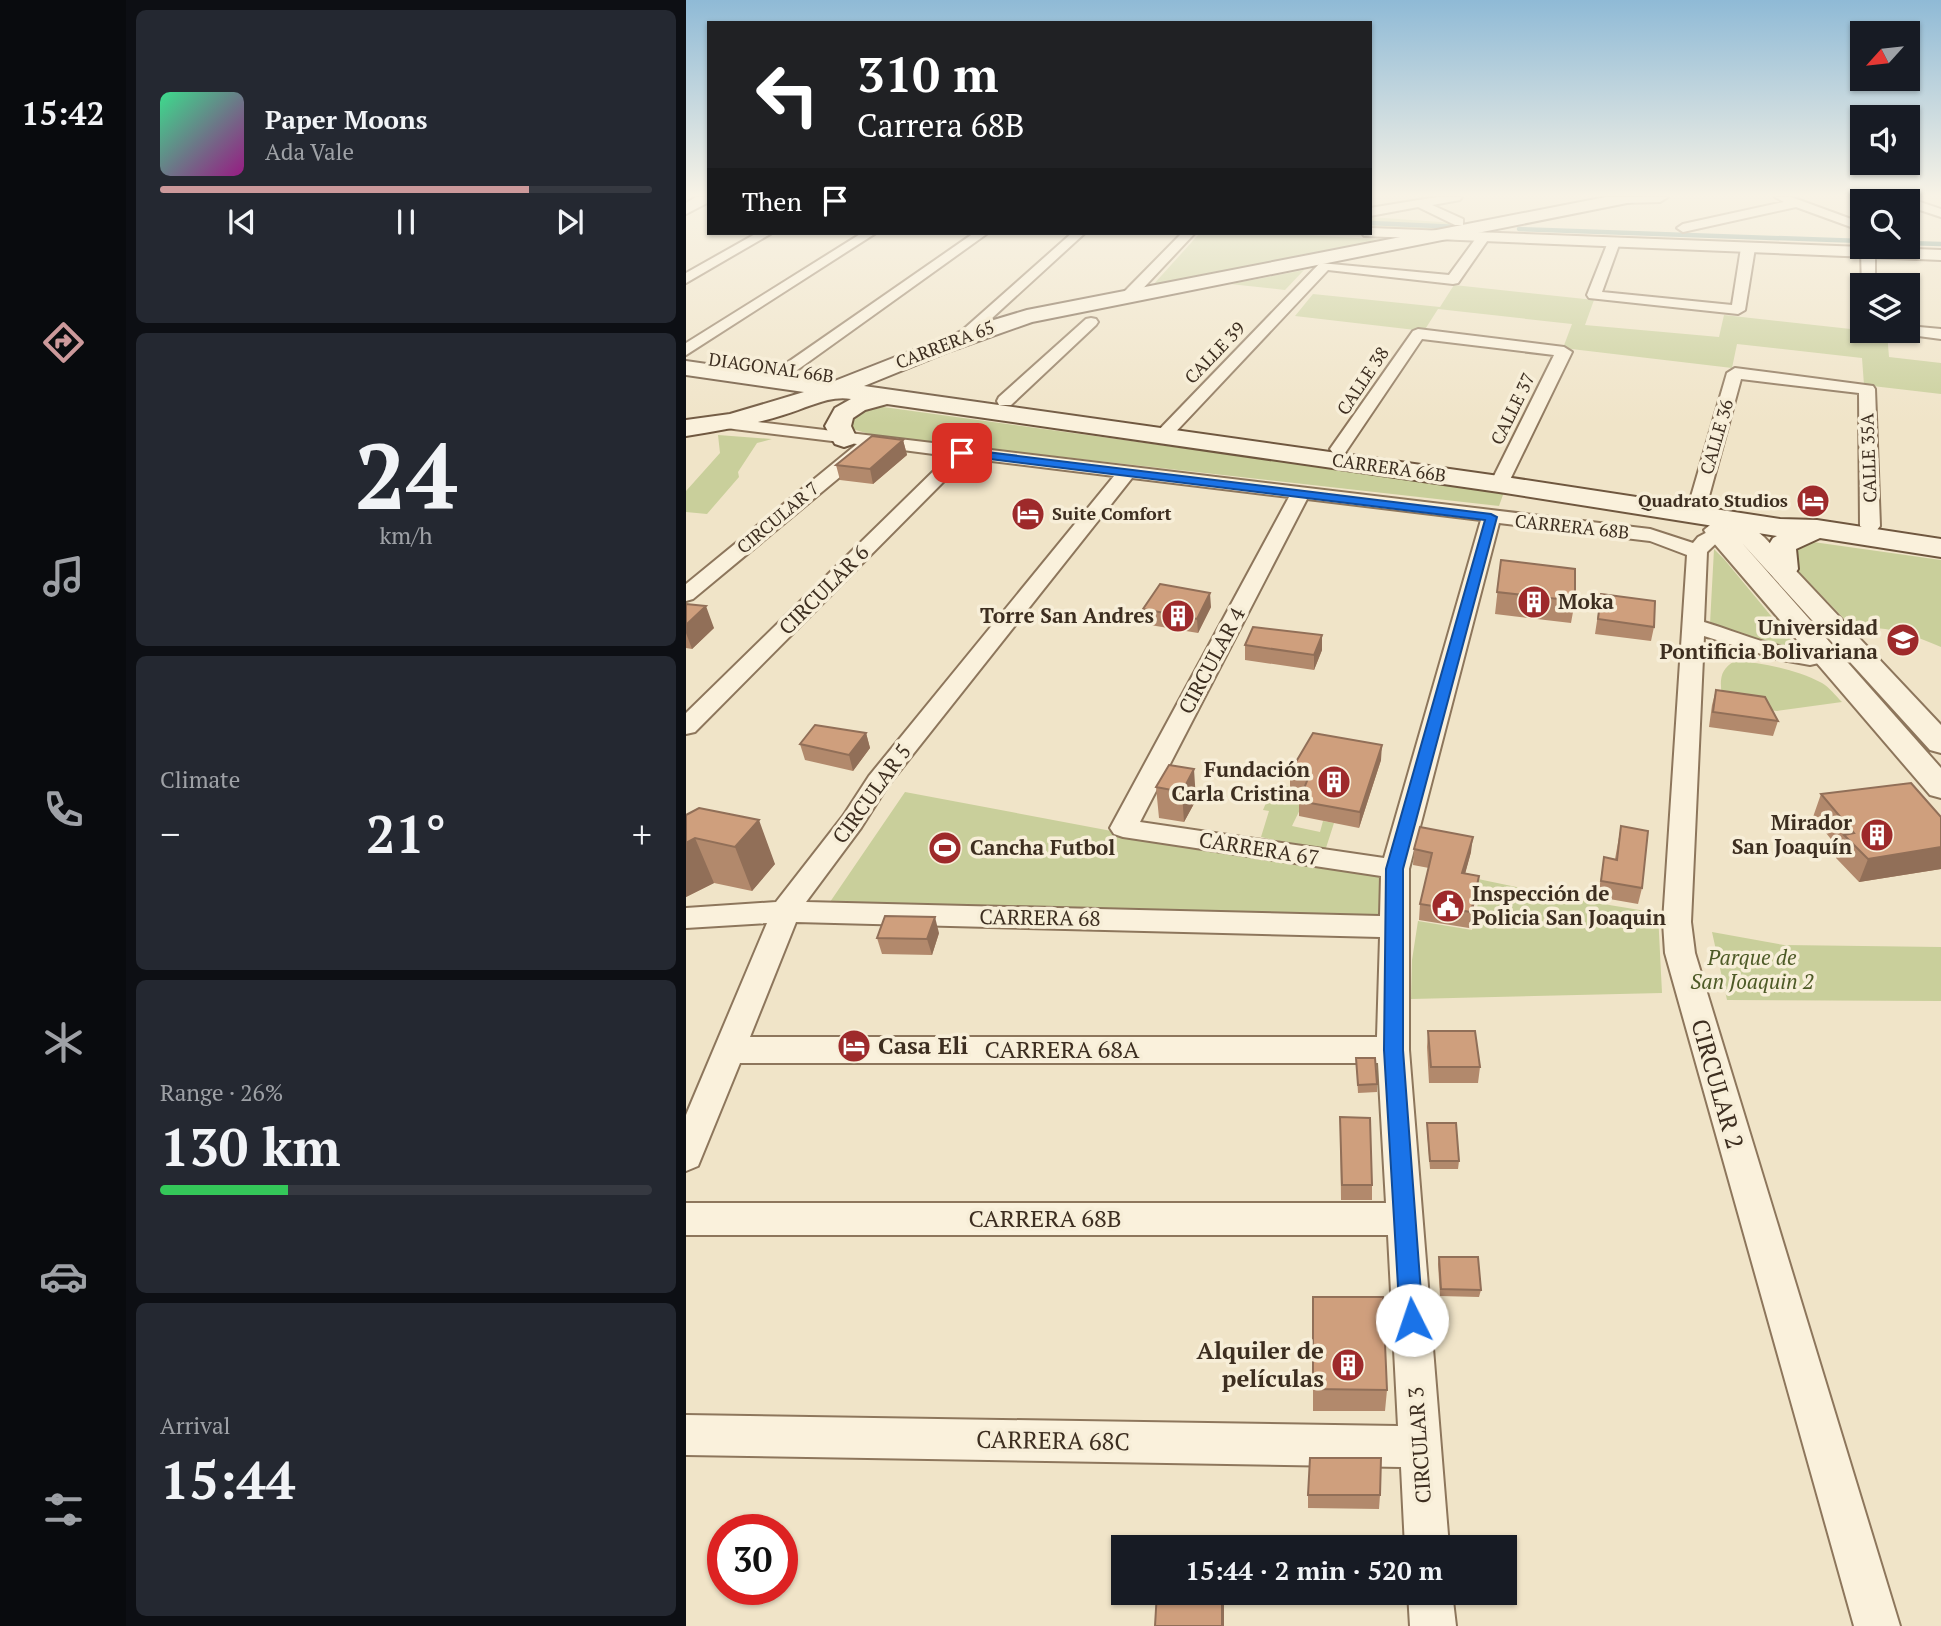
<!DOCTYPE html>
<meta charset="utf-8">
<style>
:root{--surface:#171b24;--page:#242831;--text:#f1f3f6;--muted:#9ea1a6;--line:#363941;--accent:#cc999b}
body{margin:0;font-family:"PT Serif",serif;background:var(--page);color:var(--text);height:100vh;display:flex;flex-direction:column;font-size:26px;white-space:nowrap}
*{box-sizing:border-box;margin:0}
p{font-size:23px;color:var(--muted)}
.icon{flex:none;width:38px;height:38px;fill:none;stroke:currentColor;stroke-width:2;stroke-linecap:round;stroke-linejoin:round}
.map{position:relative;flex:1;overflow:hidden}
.sheet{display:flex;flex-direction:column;gap:10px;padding:10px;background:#0d0f14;width:560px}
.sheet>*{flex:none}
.guide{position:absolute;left:21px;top:21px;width:665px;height:214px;border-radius:0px;box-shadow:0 2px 5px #0004;background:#202124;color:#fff;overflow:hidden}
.needle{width:46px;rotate:243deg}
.buttons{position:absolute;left:1164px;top:21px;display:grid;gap:14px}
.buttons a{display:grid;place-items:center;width:70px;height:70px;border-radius:0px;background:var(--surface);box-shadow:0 2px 5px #0004;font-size:35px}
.speed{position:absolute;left:21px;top:1514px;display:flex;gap:14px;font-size:35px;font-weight:700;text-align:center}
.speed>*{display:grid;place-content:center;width:91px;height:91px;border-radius:50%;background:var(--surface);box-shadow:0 2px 5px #0004;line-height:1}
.speed .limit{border:10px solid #d22;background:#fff;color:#111}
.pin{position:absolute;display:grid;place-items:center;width:60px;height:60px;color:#fff;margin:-30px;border-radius:14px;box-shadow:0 4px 10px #0006}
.me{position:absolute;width:77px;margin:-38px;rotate:356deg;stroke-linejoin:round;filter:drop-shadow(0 0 5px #0008)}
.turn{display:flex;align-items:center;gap:24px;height:147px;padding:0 35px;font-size:32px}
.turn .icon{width:91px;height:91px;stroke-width:2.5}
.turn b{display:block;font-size:49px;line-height:60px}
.then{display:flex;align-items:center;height:66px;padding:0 35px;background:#0003;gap:14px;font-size:26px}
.big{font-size:52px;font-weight:800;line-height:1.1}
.sheet .card{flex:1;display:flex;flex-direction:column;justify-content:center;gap:10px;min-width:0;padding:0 24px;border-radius:10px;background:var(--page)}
.sheet .dial{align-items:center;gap:0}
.dial b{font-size:91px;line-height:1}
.song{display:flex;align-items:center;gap:21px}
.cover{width:84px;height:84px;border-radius:10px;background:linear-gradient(135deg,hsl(150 70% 55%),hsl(310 70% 35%))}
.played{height:7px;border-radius:4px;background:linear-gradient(90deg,var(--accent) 75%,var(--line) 75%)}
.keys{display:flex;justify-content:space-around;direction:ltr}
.heat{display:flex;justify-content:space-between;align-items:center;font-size:38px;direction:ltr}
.charge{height:10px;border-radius:5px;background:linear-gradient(90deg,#34c759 26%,var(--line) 0)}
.trip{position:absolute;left:425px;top:1535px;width:406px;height:70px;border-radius:0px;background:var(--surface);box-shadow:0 2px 5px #0004;font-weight:800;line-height:70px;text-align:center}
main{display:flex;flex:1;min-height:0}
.menu{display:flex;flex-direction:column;width:126px;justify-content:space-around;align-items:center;background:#090b0e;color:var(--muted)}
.menu .icon{width:49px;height:49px}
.menu .selected{color:var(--accent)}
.menu b{font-size:32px;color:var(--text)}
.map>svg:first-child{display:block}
.green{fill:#c9cf9b}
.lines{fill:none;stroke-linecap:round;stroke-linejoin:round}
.stream{stroke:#6f938a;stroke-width:4.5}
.minor-casing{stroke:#8d765c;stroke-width:4}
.tertiary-casing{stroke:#8d765c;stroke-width:4}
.secondary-casing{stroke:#6f573f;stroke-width:4}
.minor{fill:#faf1dc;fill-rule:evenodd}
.tertiary{fill:#faf1dc;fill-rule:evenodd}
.secondary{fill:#faf1dc;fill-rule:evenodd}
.wall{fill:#b2896c}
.shaded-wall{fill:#916f58}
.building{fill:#cf9f7d;stroke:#916f58;stroke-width:2}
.route{fill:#1a73e8;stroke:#114b97;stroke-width:2}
.labels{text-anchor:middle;stroke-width:7;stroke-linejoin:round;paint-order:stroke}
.far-street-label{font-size:18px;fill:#3d2e20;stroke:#f7eed8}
.far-poi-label{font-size:18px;font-weight:bold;fill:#3d2e20;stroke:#f7eed8;text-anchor:end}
.street-label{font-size:21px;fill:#3d2e20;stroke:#f7eed8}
.poi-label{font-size:21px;font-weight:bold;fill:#3d2e20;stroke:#f7eed8;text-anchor:end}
.park-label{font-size:21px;font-style:italic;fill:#4d5a26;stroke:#f7eed8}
.near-poi-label{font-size:24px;font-weight:bold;fill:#3d2e20;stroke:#f7eed8;text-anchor:start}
.near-street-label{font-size:24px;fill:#3d2e20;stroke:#f7eed8}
</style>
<main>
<nav class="menu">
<b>15:42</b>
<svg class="icon selected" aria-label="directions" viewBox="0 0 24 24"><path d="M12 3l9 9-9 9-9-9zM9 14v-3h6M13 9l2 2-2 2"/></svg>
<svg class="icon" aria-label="music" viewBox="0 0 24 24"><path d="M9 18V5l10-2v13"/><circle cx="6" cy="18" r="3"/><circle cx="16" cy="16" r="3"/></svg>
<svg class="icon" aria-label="phone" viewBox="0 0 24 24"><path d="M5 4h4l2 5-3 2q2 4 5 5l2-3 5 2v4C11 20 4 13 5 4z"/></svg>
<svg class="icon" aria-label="climate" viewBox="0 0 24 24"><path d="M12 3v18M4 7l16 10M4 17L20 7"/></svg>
<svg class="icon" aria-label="car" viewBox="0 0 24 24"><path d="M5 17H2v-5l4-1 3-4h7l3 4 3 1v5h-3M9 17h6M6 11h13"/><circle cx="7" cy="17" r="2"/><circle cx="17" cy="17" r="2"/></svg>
<svg class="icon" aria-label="filters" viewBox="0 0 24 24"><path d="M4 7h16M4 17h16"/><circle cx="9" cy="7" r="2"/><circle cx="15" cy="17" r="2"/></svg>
</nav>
<section class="sheet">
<div class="card">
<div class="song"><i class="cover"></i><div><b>Paper Moons</b><p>Ada Vale</p></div></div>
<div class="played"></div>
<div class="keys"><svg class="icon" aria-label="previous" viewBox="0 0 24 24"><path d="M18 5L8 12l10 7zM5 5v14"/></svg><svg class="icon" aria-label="pause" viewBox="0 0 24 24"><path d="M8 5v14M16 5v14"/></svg><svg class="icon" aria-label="next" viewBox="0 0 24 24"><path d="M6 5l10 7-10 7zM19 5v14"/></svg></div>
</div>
<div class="card dial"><b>24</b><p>km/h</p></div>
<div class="card"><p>Climate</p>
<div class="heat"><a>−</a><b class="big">21°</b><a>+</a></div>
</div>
<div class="card"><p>Range · 26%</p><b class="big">130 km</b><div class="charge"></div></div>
<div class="card"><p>Arrival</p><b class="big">15:44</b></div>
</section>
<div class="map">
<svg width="1255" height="1626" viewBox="0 0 1255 1626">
<rect width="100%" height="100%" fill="#f0e4c8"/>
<path class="green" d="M684 217 768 223 773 229 754 234 684 231Z
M514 233H583L705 240 466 286Z
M618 270 599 290 544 284H545Z
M768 285 908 300 899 325 1033 337 1038 315 1201 333 1203 357 1255 363V394L1178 385 1176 358 1051 344 1046 368 877 348 886 324 752 309 738 331 609 316 627 294 754 307Z
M190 406 818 492 813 506 190 436 163 428 166 416Z
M32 435 86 439 71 443 52 472 53 477 21 514 0 512V491L34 453Z
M1120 541 1255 560V647C1225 634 1200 625 1167 628L1108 567V547Z
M1028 549 1038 559 1115 652 1024 624Z
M1049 661C1077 663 1110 669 1136 683 1143 687 1150 696 1156 702L1091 711 1037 704C1035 686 1030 671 1049 661Z
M595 785 623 791 606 826 634 832 637 821 648 823 639 851 575 837 583 811 577 810 586 789Z
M219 792 436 833 694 874 695 922 144 902Z
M744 869 893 900 972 913 976 993 725 999 726 960 732 921 786 930 795 890 740 880Z
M1026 932 1098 945 1255 947V1001L1041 1000Z"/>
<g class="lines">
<path class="stream" d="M684 223 773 227
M833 229 1176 241
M1222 243 1255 244"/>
<defs>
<path id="minor" d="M751 197H776L774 200 746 205 777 219V225H769L732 207 684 216V208Z
M1089 197H1105L1176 223V231L1110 207 997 232 991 228 997 224 1098 202Z
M1222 198 1255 209V217L1222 206V201H1216Z
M71 233H86L0 283V273Z
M176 233H190L0 355V343Z
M288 233H302L107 373H95L93 370 95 367Z
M386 233H399L281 341H271L268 338 271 335Z
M496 233H509L448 298H438V292Z
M798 233 804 237 772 283 767 284 642 270 482 440 476 441 467 436 634 263 763 275 793 234Z
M928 238 934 242 916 292 1046 305 1055 248 1062 244 1067 245 1069 248 1059 310 1052 314 903 298 901 295 922 242Z
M1182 248 1189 252V285L1176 286 1175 252Z
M405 318 410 319 412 322 410 325 325 405H313L311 401 313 397 400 319Z
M1222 326 1255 329V339L1217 334 1215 331H1222Z
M732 329 878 347 886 352 820 488H806L804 484 868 355 736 339 659 453H647L644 449 727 331Z
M1049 368 1187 386 1189 389 1194 526 1191 530 1184 532 1174 526 1173 393 1055 379 1022 500 1020 504H1006L1004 500 1041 373Z
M38 418 964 529 1007 543 1012 537 1031 527 1038 529 1041 533 1021 552 1018 622C1046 630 1095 651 1123 651 1142 651 1159 639 1177 643L1180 648 1177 653 1124 665 1091 659 1018 636 1005 922 1009 953 1214 1626H1168L979 953 977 922 1001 555 964 541 813 523 723 869V1050L763 1547H719L715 1467 0 1455V1415L712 1426 702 1235H0V1203H700L692 1063H54L12 1166 0 1171V1115L81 923 0 928V908L90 902 157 816 183 776 428 476 281 458 9 732 0 734V713L263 456 186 446 184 452 7 599 0 601V584L171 444 32 427 29 423ZM446 478 603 497 424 828 428 834 437 837 695 876 694 916 120 902 175 828 201 787ZM621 499 795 520 698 858 454 822ZM110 922 694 937 691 1037H64Z
M722 1592H766L770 1626H724Z"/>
<path id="tertiary" d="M10 197H23V202L0 214V203Z
M929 197H982L974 202 936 203 931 201Z
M684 228 1255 250V260L678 236 676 233H684Z
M1044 514 1053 516 1078 537 1255 725V753L1244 750 1056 543 1255 768V798L1244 795 1021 535 1018 530 1035 516Z"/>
<path id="secondary" d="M920 197H955L946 202 346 322 264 351 178 386 813 476 1094 519 1131 520 1255 539V557L1134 538 1110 549 1112 569 1108 575 1097 578 1086 575C1078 564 1079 549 1087 538L1091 536 813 492 201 404 179 410 167 418 165 426 171 439 167 444 158 447 149 444 139 426 149 408 165 399C142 395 119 409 97 415 65 425 33 431 0 436V420L44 414 118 392 0 375V361L146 382 291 325 341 310Z"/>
</defs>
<use href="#minor" class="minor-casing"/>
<use href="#tertiary" class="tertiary-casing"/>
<use href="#secondary" class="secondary-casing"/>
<use href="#minor" class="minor"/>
<use href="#tertiary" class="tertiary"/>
<use href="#secondary" class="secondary"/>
</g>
<path class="wall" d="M217 440 221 455 187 484 154 480 150 465Z
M815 560 889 601 885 623 809 614Z
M915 594 968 627 965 641 909 634Z
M0 604 28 628 6 649 0 648Z
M525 607 512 633 458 624 457 609Z
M559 645 636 650 628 670 559 660Z
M1030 690 1092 721 1087 736 1023 727 1026 705Z
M180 733 184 748 167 771 119 760 114 744Z
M695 760 673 828 613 816V801L617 790 604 787V772Z
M483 765 510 800 498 822 473 818 470 787Z
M1135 794 1255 817V869L1173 882 1150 858 1153 849 1127 817Z
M0 815 89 864 66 891 28 883 0 897Z
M935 826 956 888 952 904 912 897 918 857 929 859Z
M728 849 785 852 779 873 793 876 791 892 783 928 733 920 734 904 743 868 727 865Z
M253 933 246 955 196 954 191 938Z
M742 1031 794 1067 792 1083H743L741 1047Z
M670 1058 691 1084V1092L672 1093Z
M654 1117 686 1185V1200H655Z
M741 1123 773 1161 772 1169H744L741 1130Z
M753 1257 795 1290 793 1297 754 1296 752 1264Z
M627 1297 701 1390 699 1411H627Z
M622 1495H694L693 1509 622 1508Z"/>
<path class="shaded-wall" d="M217 440 221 455 187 484 184 469Z
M524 593 525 607 512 633 511 619Z
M20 606 28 628 6 649 0 633V625Z
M636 635V650L628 670V655Z
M180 733 184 748 167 771 163 755Z
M696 745 695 760 673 828 674 812Z
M508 769 510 800 498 822 496 792Z
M73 820 89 864 66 891 49 847Z
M787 837 785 852 775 889 776 873Z
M9 838 28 883 0 897V843Z
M1255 847V869L1173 882 1182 859Z
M793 876 791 892 783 928 785 912Z
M249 917 253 933 246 955 241 939Z
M536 1592H538V1626H536Z"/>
<path class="building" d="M186 436 217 440 184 469 150 465Z
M815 560 889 569V601L811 592Z
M474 584 524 593 511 619 457 609Z
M915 594 969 601 968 627 912 619Z
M0 604 20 606 0 625Z
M567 627 636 635 628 655 559 645Z
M1030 690 1079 697 1092 721 1027 712Z
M129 725 180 733 163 755 114 744Z
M627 733 696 745 674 812 613 801 623 776 604 772Z
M483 765 508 769 496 792 470 787Z
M1225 783 1255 817V847L1182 859 1158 835 1168 833 1135 794Z
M13 808 73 820 49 847 9 838 0 843V815Z
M935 826 962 831 956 888 915 881 918 857 931 860Z
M734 827 787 837 776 873 793 876 785 912 734 904 746 853 728 849Z
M199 916 249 917 241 939 191 938Z
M742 1031H789L794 1067H745Z
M670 1058H689L691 1084 672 1085Z
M654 1117 684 1118 686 1185H656Z
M741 1123H770L773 1161H744Z
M753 1257H792L795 1290 755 1289Z
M627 1297H697L701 1390 627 1389Z
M624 1458H695L694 1495H622Z
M471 1592H536V1626H469Z"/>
<linearGradient id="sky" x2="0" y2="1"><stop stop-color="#8fbad6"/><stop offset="0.46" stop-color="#f8f3e6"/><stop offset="1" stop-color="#f8f3e6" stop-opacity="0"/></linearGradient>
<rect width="1255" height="424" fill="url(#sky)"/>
<path class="route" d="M276 449 805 514 811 517 717 869V1050L737 1320 734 1328 726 1331 718 1328 714 1320 698 1050 700 869 799 520 272 455 270 453Z"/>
<defs>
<symbol id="hotel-disc" viewBox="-11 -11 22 22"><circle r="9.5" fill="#9e2a2b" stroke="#f7eed8"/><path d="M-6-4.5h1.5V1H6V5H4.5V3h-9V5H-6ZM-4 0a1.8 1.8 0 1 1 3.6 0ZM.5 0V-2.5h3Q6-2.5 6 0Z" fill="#fff"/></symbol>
<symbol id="building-disc" viewBox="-11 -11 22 22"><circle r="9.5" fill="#9e2a2b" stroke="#f7eed8"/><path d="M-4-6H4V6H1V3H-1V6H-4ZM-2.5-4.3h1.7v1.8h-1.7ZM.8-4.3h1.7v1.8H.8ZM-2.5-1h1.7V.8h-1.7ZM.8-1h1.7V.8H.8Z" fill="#fff"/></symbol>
<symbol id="university-disc" viewBox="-11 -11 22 22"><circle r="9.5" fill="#9e2a2b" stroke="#f7eed8"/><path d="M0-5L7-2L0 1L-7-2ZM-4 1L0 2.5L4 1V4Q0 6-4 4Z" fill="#fff"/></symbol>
<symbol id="stadium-disc" viewBox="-11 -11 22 22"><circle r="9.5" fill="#9e2a2b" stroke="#f7eed8"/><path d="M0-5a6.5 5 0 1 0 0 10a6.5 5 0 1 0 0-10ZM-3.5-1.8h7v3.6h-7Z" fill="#fff"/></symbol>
<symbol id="civic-disc" viewBox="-11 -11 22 22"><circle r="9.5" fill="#9e2a2b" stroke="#f7eed8"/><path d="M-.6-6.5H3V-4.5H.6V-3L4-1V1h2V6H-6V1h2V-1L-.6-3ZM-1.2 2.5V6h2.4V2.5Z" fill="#fff"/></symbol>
</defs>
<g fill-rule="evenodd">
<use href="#hotel-disc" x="1108" y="482" width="38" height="38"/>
<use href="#hotel-disc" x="323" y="495" width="38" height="38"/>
<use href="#building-disc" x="829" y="583" width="38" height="38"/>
<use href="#building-disc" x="473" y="597" width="38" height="38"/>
<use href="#university-disc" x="1198" y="621" width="38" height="38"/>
<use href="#building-disc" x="629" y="763" width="38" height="38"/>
<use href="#building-disc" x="1172" y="816" width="38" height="38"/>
<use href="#stadium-disc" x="240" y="829" width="38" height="38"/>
<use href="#civic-disc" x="743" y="887" width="38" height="38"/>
<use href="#hotel-disc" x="149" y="1027" width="38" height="38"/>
<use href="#building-disc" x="643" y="1346" width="38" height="38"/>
</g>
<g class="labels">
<g class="far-street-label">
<text transform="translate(259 345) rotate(-21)" y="6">CARRERA 65</text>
<text transform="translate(529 353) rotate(-46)" y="6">CALLE 39</text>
<text transform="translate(85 368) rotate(8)" y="6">DIAGONAL 66B</text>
<text transform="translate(677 381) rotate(-56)" y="6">CALLE 38</text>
<text transform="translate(827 409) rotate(-64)" y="6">CALLE 37</text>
<text transform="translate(1031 437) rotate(-74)" y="6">CALLE 36</text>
<text transform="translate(1183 458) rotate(-92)" y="6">CALLE 35A</text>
<text transform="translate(703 468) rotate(8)" y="6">CARRERA 66B</text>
<text transform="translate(92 518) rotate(-40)" y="6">CIRCULAR 7</text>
<text transform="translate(886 527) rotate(6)" y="6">CARRERA 68B</text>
</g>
<g class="far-poi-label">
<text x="1102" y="507">Quadrato Studios</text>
<text x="366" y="520" text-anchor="start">Suite Comfort</text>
</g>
<g class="street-label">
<text transform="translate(138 590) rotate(-45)" y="7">CIRCULAR 6</text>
<text transform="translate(526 661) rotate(-62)" y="7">CIRCULAR 4</text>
<text transform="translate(186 794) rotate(-54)" y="7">CIRCULAR 5</text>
<text transform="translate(573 849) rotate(9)" y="7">CARRERA 67</text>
<text transform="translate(354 918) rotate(1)" y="7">CARRERA 68</text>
<text transform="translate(734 1445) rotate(-94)" y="7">CIRCULAR 3</text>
</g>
<g class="poi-label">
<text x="872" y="609" text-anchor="start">Moka</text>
<text x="468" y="623">Torre San Andres</text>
<text x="1192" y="635">Universidad<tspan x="1192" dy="24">Pontificia Bolivariana</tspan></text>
<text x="624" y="777">Fundación<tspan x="624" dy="24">Carla Cristina</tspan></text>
<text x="1166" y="830">Mirador<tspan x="1166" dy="24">San Joaquín</tspan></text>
<text x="284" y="855" text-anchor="start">Cancha Futbol</text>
<text x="786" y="901" text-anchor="start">Inspección de<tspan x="786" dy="24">Policia San Joaquin</tspan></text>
</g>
<g class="park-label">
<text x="1066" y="965">Parque de<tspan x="1066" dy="24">San Joaquin 2</tspan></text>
</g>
<g class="near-poi-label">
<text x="192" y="1054">Casa Eli</text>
<text x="638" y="1359" text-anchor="end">Alquiler de<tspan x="638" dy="28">películas</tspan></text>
</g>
<g class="near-street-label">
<text x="376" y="1058">CARRERA 68A</text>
<text transform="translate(1031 1084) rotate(74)" y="8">CIRCULAR 2</text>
<text x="359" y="1227">CARRERA 68B</text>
<text transform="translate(367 1441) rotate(1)" y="8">CARRERA 68C</text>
</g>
</g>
</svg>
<div class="buttons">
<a><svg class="needle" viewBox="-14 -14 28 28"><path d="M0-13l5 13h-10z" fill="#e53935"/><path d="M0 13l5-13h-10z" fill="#9ea1a6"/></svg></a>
<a><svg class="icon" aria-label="sound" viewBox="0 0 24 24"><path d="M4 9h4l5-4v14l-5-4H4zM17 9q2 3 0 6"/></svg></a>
<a><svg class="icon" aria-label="search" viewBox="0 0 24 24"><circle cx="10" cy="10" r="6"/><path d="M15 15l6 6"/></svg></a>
<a><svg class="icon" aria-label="layers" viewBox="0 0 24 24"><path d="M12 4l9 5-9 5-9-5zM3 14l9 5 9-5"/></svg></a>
</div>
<div class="speed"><div class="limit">30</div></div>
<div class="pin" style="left:276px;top:453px;background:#d93025"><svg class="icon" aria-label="arrive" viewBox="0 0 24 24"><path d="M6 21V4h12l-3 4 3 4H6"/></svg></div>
<svg class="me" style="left:726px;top:1320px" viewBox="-20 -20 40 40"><circle r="19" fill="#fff"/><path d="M0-13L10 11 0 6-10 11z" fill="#1a73e8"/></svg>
<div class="trip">15:44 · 2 min · 520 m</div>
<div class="guide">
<div class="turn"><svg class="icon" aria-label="left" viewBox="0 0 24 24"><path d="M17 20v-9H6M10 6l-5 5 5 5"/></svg><div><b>310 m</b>Carrera 68B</div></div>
<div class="then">Then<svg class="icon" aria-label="arrive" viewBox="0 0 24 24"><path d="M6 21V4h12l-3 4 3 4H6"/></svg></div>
</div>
</div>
</main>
